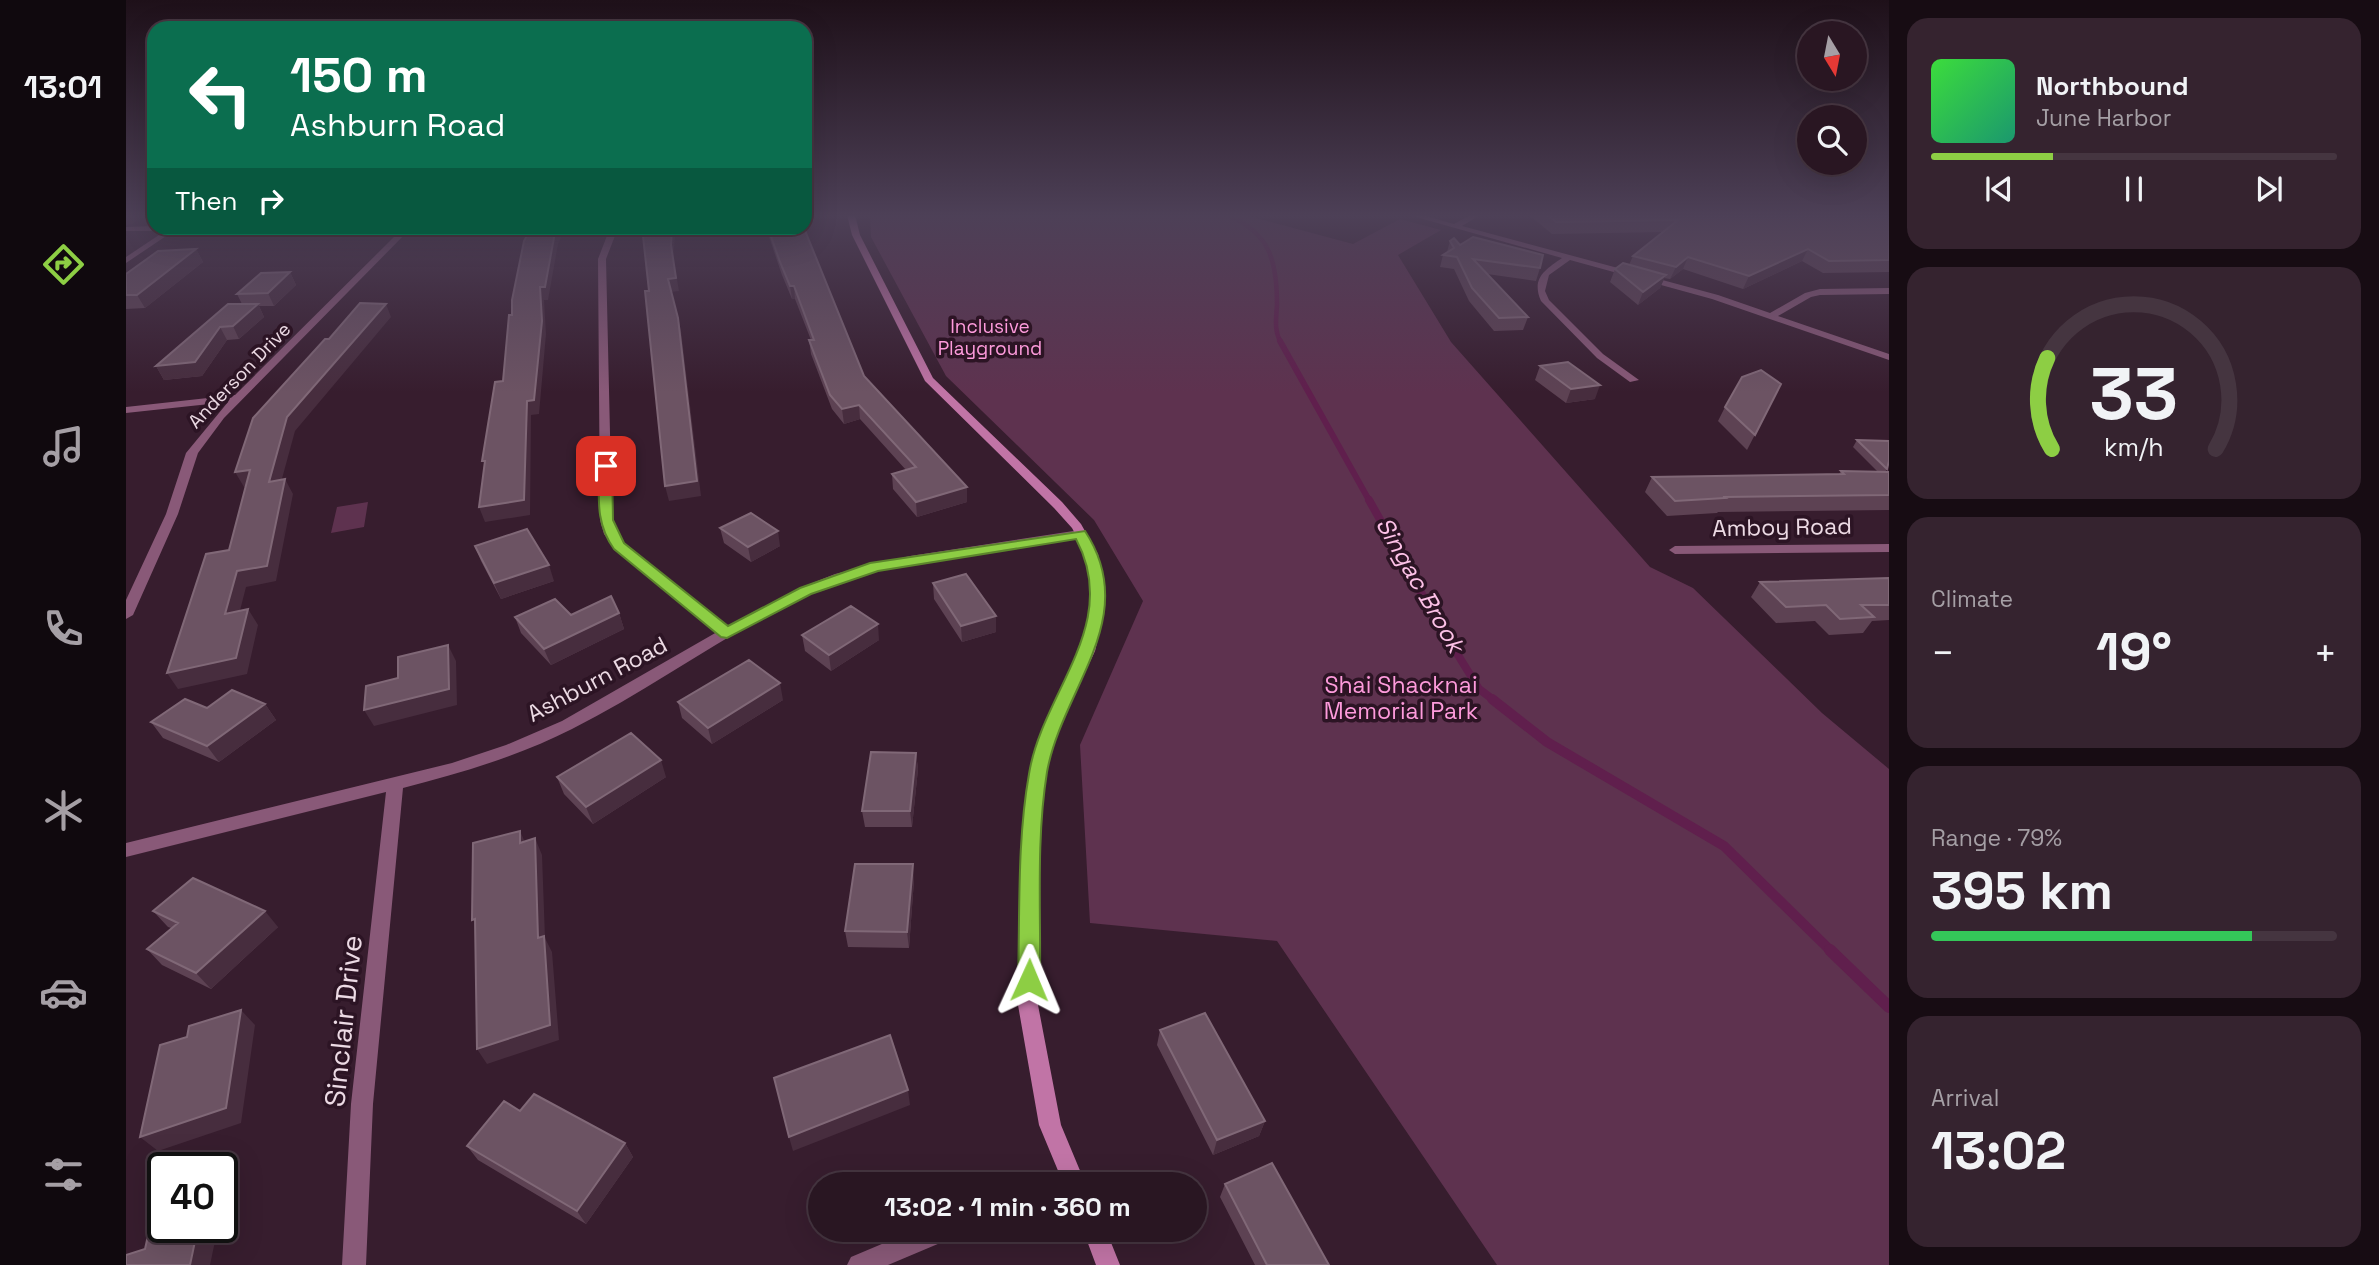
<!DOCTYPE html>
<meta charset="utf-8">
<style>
:root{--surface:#291622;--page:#35232f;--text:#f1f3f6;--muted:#a59fa5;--line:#453540;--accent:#8dce44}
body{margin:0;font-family:"Space Grotesk",sans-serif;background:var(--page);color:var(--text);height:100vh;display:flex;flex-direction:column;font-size:26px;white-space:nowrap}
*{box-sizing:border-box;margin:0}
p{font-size:23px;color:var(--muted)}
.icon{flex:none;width:38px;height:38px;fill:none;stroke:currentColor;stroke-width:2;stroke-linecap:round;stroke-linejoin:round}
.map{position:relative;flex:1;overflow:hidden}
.details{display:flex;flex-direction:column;gap:18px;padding:18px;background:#170c13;width:490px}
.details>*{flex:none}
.banner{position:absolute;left:21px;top:21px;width:665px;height:214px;border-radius:21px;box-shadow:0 7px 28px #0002,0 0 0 2px var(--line);background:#0b6e4f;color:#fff;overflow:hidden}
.needle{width:46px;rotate:170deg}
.buttons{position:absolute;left:1671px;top:21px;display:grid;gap:14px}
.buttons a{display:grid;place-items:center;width:70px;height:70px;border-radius:50%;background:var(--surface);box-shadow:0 7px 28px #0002,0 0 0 2px var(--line);font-size:35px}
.speed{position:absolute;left:21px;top:1152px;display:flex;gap:14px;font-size:35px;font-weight:700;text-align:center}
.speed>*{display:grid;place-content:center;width:91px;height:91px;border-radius:50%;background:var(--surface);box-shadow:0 7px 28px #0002,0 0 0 2px var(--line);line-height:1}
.speed .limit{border:4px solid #111;border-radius:10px;background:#fff;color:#111}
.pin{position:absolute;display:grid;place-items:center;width:60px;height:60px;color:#fff;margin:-30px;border-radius:14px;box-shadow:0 4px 10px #0006}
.me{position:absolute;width:77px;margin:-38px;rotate:1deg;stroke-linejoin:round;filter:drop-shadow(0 0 5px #0008)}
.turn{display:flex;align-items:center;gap:24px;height:147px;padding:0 28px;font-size:32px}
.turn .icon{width:91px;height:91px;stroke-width:2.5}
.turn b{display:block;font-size:49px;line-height:60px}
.then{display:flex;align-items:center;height:66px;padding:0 28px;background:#0003;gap:14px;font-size:26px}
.big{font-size:52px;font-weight:700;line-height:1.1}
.details .widget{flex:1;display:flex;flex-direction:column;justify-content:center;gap:10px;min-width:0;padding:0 24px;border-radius:21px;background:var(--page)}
.details .dial{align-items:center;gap:0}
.dial svg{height:182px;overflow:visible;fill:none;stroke:var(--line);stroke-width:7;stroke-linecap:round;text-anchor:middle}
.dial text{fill:var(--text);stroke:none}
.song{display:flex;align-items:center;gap:21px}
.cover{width:84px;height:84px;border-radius:10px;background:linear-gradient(135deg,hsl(120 70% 55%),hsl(160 70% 35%))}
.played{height:7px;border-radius:4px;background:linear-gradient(90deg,var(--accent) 30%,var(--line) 30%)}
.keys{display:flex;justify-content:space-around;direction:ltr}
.heat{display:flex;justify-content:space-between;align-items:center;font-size:38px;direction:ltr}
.charge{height:10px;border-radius:5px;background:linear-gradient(90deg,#34c759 79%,var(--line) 0)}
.trip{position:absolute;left:682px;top:1172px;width:399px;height:70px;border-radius:35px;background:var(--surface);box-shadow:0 7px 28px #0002,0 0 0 2px var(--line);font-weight:700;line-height:70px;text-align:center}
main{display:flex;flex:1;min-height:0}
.dock{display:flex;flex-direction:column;width:126px;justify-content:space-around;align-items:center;background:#10090e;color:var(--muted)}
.dock .icon{width:49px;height:49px}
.dock .on{color:var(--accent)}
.dock b{font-size:32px;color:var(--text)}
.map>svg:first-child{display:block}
.green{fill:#5e324f}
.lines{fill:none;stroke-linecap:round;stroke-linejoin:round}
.stream-far4{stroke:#601f4d;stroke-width:4.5}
.stream-far3{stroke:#601f4d;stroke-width:6}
.stream-far2{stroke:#601f4d;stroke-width:8}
.stream-far1{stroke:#601f4d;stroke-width:10}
.stream{stroke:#601f4d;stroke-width:12}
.street{fill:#895978;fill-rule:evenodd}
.secondary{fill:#c174a6;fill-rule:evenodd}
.wall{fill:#5d4253}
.shaded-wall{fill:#472d3e}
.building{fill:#6c5363;stroke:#806877;stroke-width:2}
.route{fill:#8dce44;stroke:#5c862c;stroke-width:2}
.labels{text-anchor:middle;stroke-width:7;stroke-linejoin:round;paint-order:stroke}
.far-park-label{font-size:19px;fill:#fe9bdc;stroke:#2c1424}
.far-street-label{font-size:19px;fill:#ecdae4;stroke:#2c1424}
.street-label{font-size:23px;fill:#ecdae4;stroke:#2c1424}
.park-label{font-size:23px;fill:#fe9bdc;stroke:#2c1424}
.water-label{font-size:24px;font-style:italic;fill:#fdc1e7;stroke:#2c1424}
.near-street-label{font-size:28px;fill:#ecdae4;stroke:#2c1424}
</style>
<main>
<nav class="dock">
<b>13:01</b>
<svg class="icon on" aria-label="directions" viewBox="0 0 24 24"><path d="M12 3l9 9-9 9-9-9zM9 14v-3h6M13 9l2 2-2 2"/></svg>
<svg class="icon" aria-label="music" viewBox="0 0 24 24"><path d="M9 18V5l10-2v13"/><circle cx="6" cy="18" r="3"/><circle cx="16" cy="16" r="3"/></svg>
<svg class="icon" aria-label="phone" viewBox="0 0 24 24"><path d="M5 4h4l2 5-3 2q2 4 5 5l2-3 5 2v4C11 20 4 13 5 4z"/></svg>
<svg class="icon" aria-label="climate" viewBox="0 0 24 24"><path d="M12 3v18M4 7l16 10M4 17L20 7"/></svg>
<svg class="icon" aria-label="car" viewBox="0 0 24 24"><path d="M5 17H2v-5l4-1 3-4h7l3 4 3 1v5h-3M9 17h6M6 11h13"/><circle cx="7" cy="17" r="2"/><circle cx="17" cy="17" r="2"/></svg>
<svg class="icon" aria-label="filters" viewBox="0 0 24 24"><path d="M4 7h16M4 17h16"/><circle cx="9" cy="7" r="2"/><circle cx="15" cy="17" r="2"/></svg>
</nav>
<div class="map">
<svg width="1763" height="1265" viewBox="0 0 1763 1265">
<rect width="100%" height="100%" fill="#371d2e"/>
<path class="green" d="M744 215H1119L1227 244 1274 219 1315 230 1272 255 1325 342 1524 567 1567 588 1696 713 1763 769V1265H1371L1151 941 964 923 954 745 1017 601 968 520 820 376 745 237Z
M242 502 238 527 205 533 211 507Z"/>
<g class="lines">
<path class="stream-far4" d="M1101 215C1144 233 1151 260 1151 305 1150 320 1148 330 1155 343"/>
<path class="stream-far3" d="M1154 341 1244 502"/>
<path class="stream-far2" d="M1243 500 1314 626 1353 689 1369 701"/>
<path class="stream-far1" d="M1366 699 1421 742 1598 846 1706 952"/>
<path class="stream" d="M1704 950 1763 1007"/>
<path class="street" d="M1283 215H1296L1328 224 1344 215H1354L1336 226 1592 295 1644 313 1679 293 1694 289 1763 288V294L1694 295 1685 297 1652 316 1763 354V360L1586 299 1444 260 1423 275 1419 291 1423 300 1477 354 1513 380 1504 382 1471 358 1415 301C1405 278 1419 270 1436 258Z
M28 226 52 228 0 263V257L39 231H0V227Z
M277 228H285L98 418 72 453 52 514 7 615 0 619V600L40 514 60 453 102 402 0 413V407L109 395Z
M484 228H492L480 259 486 520 490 534 497 543 602 627 674 588 709 574 784 556 954 530 960 534 954 538C868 551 765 558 685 593 602 631 528 688 446 729 393 756 335 773 277 788L247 1104 240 1265H216L225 1104 260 792 0 857V843L326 763 380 745 436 721 591 632 489 549 478 534 474 520 472 259Z
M1763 544V552L1549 554 1543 550 1549 546Z
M946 1167 954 1170 957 1178 954 1185H918L921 1177Z
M789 1230H829L826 1238 762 1265H721L725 1257Z"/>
<path class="secondary" d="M721 215H729L734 235 807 378 936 502 955 524 972 554 979 586 978 614 969 651 931 732 920 770 915 807 912 1005 935 1125 960 1185H938L913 1125 892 1005 899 807 904 770 915 732 955 651 964 614 965 586 960 554 946 528 928 508 799 381 726 235Z
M957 1230H980L994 1265H970Z"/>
</g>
<path class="wall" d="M1403 215H1763V272L1697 273 1676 261 1617 289 1557 269 1544 279 1538 278 1534 288 1512 305 1484 282 1489 269 1503 265 1507 256 1537 232 1426 234Z
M640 228H678L738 376 841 502 791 517 767 489 766 474 780 470 734 419 718 424 706 409 685 354 683 340H685L669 299H666L656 275Z
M1324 241 1334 245 1414 268 1410 281 1361 274 1402 317 1397 330 1368 331 1343 301 1328 269 1314 267 1317 255 1321 252Z
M70 249 77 262 19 308 0 309V274Z
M164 272 170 285 148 306H133L138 317 113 339 101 340 76 376 38 380 30 366 116 304 111 294Z
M1414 366 1469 399 1440 403 1409 380Z
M1655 384 1621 450 1592 421 1599 407Z
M1731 440 1761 469 1759 472H1763V510L1592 512 1591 513 1541 516 1519 492 1526 477 1713 474 1715 471H1751L1727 447Z
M594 528 654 546 625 562 598 543Z
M349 546 428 581 375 599 355 561Z
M1763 578V620L1746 621 1737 633 1703 635 1689 621 1650 623 1625 597 1634 582Z
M807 583 870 616V632L836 642 808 599Z
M493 613 498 629 425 665 395 633 389 617Z
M676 635 753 640 705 671 679 651Z
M657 700 586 744 556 718 552 702Z
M139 704 150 720 93 762 37 738 25 722 81 708Z
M790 753 792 769 786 827H739L736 811Z
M431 777H540L467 824 438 794Z
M788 880 783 948 722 947 719 931Z
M27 911 152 927 85 989 36 965 21 949 45 928 42 927Z
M1034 1030 1139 1121 1133 1136 1087 1155 1031 1045Z
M499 1143 507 1157 460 1224 352 1160 341 1146Z
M1099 1184 1203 1265H1129L1094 1197Z"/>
<path class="shaded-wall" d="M0 215H20L6 224 0 225Z
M431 228H439L432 244 422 300H418L420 334 413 414 405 415 404 515 359 522 353 507 401 401 414 287Z
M546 228H550L547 257 553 291 544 292 542 279Z
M70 249 77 262 19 308 11 295Z
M1682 249 1676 261 1617 289 1623 276Z
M1562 257 1557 269 1544 279 1550 267Z
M164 272 170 285 148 306 142 293Z
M1540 275 1534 288 1512 305 1517 292Z
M664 286H668L669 299H666Z
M132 304 138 317 113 339 107 326Z
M260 304 265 317 169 431 151 497 143 482 161 417Z
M552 318 555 331 575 496 543 501 539 486Z
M94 327 101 340 76 376 38 380 30 366Z
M1474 385 1469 399 1440 403 1445 389Z
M733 405 734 419 718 424 716 409Z
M124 470 132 485 118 487 109 472Z
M159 479 167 494 150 581 120 587 109 630 99 614 111 571Z
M841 487V502L791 517 790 502Z
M652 531 654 546 625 562 622 547Z
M423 565 428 581 375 599 368 583Z
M122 609 132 625 121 674 52 689 41 673Z
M493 613 498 629 425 665 418 649Z
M870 616V632L836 642 835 626Z
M752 624 753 640 705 671 703 655Z
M322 645 330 661 331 705 248 726 238 710Z
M654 683 657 700 586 744 582 728Z
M139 704 150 720 93 762 81 746Z
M790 753 792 769 786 827 784 811Z
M535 760 540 777 467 824 460 807Z
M394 831 401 847 394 843Z
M409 838 416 855 419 938 426 952 433 1040 361 1064 351 1049 412 938Z
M787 864 788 880 783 948 781 932Z
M139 911 152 927 85 989 70 973Z
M115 1010 129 1025 115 1123 32 1151 14 1137Z
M782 1090 784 1105 667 1151 663 1137Z
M1139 1121 1133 1136 1087 1155 1091 1140Z
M499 1143 507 1157 460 1224 451 1211Z
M72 1227H92L84 1265H64Z"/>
<path class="building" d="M1421 215H1763V260L1703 261 1682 249 1623 276 1562 257 1550 267 1507 256 1552 220 1430 222Z
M405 228H431L429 232 419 287H414L416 321 408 400 401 401 398 500 353 507 359 461H356L369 382 377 381 383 315H386V300L398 241Z
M523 228H546L545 245 550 278 542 279 552 318 571 481 539 486 519 291H523L517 236H522Z
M642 228H678L738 376 841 487 790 502 766 474 790 467 733 405 716 409 704 395 683 340H688L668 286H664L654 262Z
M1347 237 1417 255 1414 268 1347 259 1402 317 1373 318 1346 288 1331 257 1317 255 1328 248 1324 241 1328 238 1334 245Z
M70 249 11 295H0V274L32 251Z
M1497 263 1540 275 1517 292 1489 269Z
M164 272 142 293 111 294 135 273Z
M234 303 260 304 161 417 143 482 159 479 141 566 111 571 99 614 122 609 110 658 41 673 80 554 103 550 124 470 109 472 127 418 199 339H203Z
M102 304H132L107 326 94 327 69 362 30 366Z
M1442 362 1474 385 1445 389 1414 366Z
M1635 370 1655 384 1629 435 1599 407 1616 377Z
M1731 440 1763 441V461L1761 469Z
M1715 471 1763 472V495L1597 497 1599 498 1549 501 1526 477 1718 474Z
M625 513 652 531 622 547 594 528Z
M401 529 423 565 368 583 349 546Z
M840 574 870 616 835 626 807 583Z
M1763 578V605H1735L1748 617 1714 619 1700 605 1660 607 1634 582Z
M485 596 493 613 418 649 389 617 429 599 445 615Z
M725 606 752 624 703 655 676 635Z
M322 645 323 689 238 710 240 686 272 678V657Z
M623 660 654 683 582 728 552 702Z
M106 690 139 704 81 746 25 722 59 699 81 708Z
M505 733 535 760 460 807 431 777Z
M745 752 790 753 784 811H736Z
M394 831V843L409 838 412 938 418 936 424 1025 351 1049 349 919 346 920 347 843Z
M729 864H787L781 932 719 931Z
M67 878 139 911 70 973 21 949 52 923 27 911Z
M115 1010 100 1108 14 1137 34 1045 61 1037 63 1026Z
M1079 1013 1139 1121 1091 1140 1034 1030Z
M764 1035 782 1090 663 1137 648 1078Z
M408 1094 499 1143 451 1211 341 1146 378 1101 394 1111Z
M1146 1163 1203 1265H1141L1099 1184Z
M37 1206V1227H72L64 1265H0V1255L19 1249 28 1209Z"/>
<linearGradient id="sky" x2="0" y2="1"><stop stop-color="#1e1019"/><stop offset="0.55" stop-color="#4d4057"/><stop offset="1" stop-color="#4d4057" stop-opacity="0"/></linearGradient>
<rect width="1763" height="392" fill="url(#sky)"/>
<path class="route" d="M480 462 486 466 487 520 498 543 602 626 674 588 744 563 959 531C1016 618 936 688 921 772 910 840 915 912 914 980L911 987 903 990 895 987 892 980C894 912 891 841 903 774 916 692 996 625 950 539L752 571 685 594 601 638 595 637 488 549C469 523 473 497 473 466Z"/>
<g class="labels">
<g class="far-park-label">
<text x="864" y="333">Inclusive<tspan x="864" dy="22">Playground</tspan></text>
</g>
<g class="far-street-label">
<text transform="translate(113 375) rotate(-46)" y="7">Anderson Drive</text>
</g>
<g class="street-label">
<text transform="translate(1656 527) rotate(-1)" y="8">Amboy Road</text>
<text transform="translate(471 679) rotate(-28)" y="8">Ashburn Road</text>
</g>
<g class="park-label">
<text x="1275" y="693">Shai Shacknai<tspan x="1275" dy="26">Memorial Park</tspan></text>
</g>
<g class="water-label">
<text transform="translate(1294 585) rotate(60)" y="8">Singac Brook</text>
</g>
<g class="near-street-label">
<text transform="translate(217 1021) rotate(-84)" y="10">Sinclair Drive</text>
</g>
</g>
</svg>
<div class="buttons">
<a><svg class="needle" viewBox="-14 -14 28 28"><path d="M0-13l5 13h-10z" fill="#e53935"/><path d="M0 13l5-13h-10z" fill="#a59fa5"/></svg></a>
<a><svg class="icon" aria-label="search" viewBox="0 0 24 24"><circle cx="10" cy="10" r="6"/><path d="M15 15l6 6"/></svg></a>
</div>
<div class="speed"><div class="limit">40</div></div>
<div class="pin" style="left:480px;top:466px;background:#d93025"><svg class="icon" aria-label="arrive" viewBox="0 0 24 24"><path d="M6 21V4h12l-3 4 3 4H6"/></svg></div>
<svg class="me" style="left:903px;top:980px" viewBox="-20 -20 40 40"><path d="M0-17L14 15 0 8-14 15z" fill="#8dce44" stroke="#fff" stroke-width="4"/></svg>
<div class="trip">13:02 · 1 min · 360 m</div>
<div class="banner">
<div class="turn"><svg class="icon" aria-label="left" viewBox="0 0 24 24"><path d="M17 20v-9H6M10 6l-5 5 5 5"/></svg><div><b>150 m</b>Ashburn Road</div></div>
<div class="then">Then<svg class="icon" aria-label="right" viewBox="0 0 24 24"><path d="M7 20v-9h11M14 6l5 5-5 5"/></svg></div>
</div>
</div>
<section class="details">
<div class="widget">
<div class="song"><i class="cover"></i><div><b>Northbound</b><p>June Harbor</p></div></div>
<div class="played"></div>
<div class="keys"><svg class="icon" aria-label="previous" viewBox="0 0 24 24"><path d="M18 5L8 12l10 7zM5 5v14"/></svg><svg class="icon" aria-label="pause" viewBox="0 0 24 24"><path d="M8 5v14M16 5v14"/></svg><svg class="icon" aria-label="next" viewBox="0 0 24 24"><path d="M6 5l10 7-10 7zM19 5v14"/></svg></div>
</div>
<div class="widget dial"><svg viewBox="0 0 100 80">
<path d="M14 69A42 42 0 1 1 86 69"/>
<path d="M14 69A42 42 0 0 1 12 29" stroke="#8dce44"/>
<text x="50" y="56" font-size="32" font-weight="700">33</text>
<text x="50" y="72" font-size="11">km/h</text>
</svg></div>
<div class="widget"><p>Climate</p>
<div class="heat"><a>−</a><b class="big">19°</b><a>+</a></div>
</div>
<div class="widget"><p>Range · 79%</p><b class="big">395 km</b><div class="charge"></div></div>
<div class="widget"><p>Arrival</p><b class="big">13:02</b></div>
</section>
</main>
